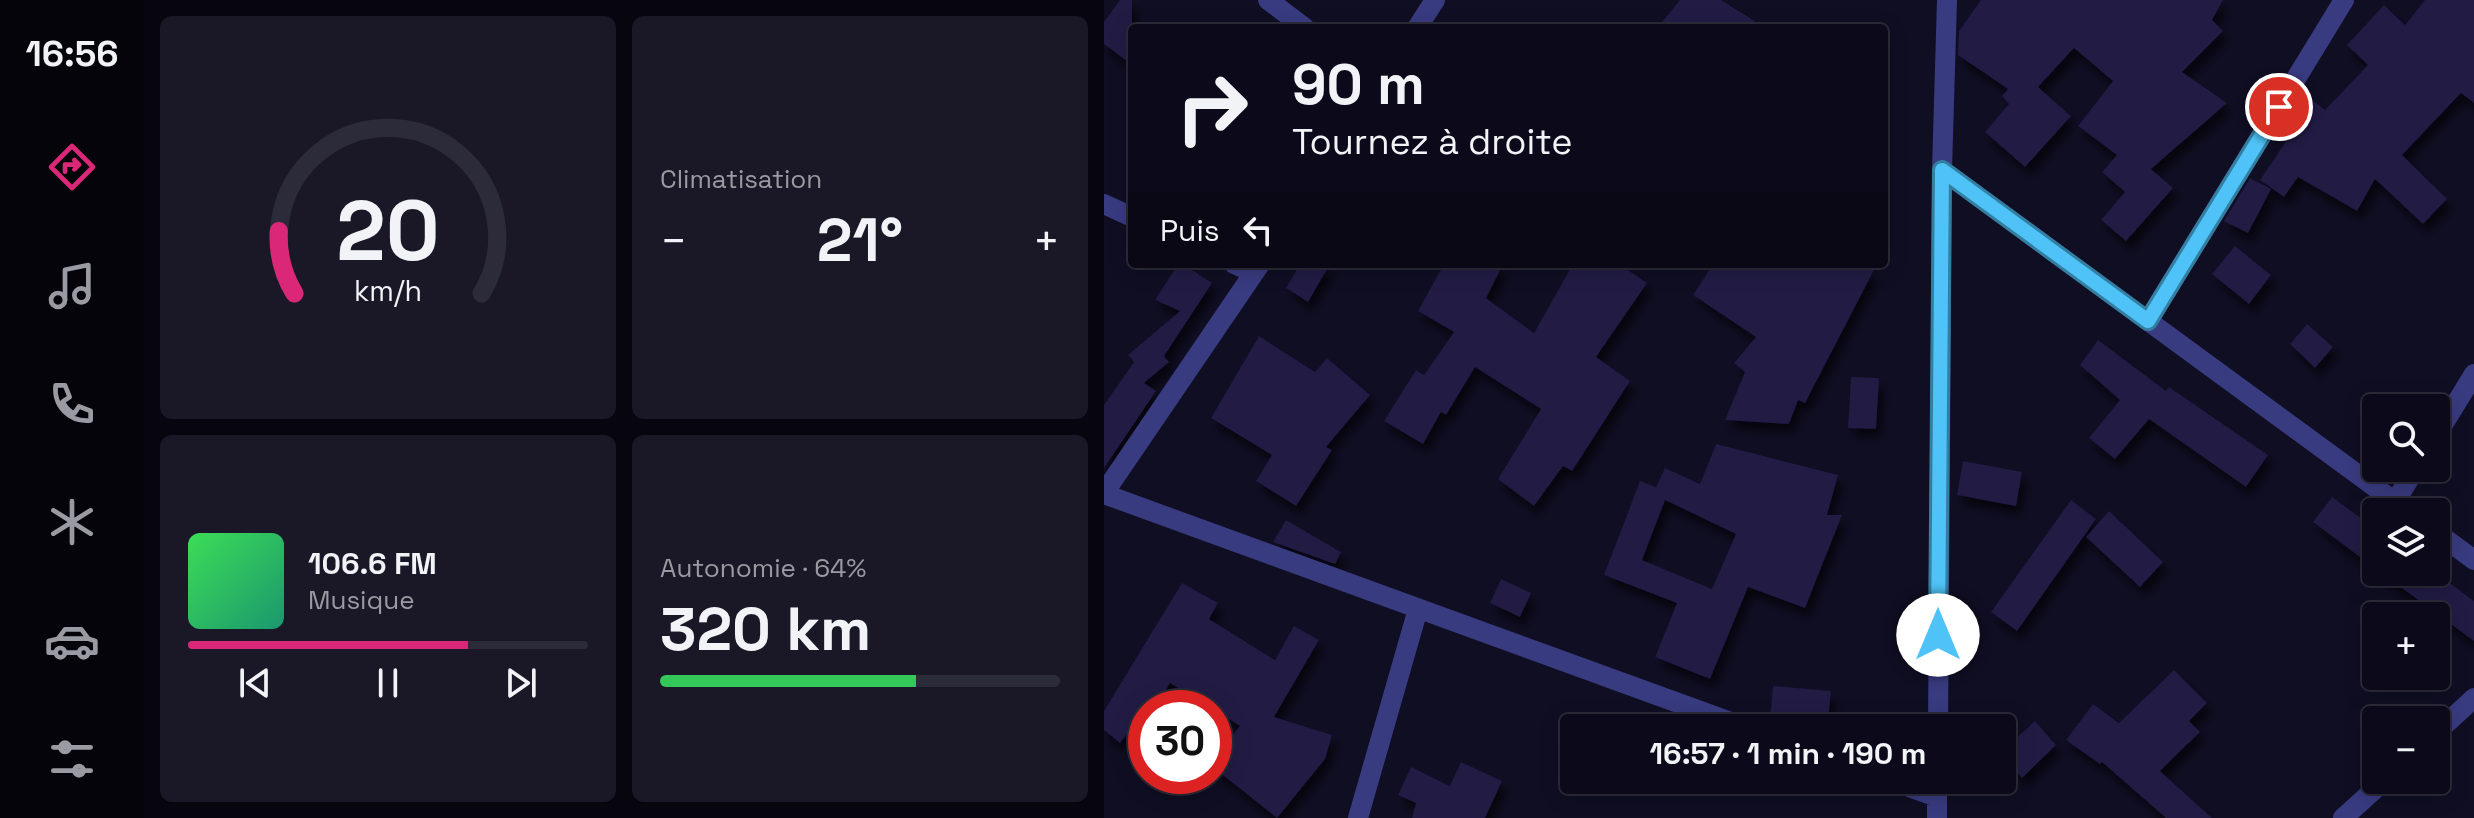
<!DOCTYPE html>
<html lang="fr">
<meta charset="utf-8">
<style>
:root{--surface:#0c0a1a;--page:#1a1827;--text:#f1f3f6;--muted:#9a9aa2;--line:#2c2b39;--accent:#db2777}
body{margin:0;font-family:"Space Grotesk",sans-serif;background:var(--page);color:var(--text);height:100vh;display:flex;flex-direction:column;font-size:30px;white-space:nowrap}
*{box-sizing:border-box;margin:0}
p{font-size:26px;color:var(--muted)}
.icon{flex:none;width:44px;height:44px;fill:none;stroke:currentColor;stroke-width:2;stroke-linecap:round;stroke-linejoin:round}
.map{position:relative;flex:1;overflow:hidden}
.drawer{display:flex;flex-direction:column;gap:16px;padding:16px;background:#07060e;width:960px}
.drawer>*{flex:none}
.banner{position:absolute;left:24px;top:24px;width:760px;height:244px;border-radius:8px;box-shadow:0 4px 20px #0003,0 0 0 2px var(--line);background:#0c0a1a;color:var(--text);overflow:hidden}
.tools{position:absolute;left:1258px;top:394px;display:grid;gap:16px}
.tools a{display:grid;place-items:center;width:88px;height:88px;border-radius:8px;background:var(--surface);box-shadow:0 4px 20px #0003,0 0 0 2px var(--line);font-size:40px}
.speed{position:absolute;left:24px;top:690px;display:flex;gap:16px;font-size:40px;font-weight:700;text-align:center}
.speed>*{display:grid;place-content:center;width:104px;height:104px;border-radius:50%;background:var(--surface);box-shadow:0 4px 20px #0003,0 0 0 2px var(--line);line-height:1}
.speed .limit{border:12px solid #d22;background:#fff;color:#111}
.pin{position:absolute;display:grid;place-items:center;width:68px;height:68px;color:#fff;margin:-34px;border:4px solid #fff;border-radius:50%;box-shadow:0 2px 8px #0007}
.me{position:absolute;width:88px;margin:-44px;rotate:0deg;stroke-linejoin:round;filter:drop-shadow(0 0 6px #0008)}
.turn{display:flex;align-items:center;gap:28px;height:168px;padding:0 32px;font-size:36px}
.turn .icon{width:104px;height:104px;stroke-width:2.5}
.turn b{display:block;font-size:56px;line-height:68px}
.then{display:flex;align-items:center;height:76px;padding:0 32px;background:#0003;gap:16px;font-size:30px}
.big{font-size:60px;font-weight:600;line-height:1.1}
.drawer .card{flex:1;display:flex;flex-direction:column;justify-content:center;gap:12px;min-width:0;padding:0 28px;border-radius:12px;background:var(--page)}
.drawer .dial{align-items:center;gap:0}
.dial svg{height:208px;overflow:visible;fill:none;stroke:var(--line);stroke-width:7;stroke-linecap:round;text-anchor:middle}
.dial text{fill:var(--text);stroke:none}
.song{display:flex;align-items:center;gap:24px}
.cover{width:96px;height:96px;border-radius:12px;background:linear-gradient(135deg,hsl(130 70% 55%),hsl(160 70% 35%))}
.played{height:8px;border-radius:4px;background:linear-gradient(90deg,var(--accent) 70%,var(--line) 70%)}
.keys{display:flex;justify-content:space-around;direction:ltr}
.heat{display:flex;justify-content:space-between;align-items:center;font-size:44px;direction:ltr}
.charge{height:12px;border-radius:6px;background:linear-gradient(90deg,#34c759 64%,var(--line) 0)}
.drawer .tiles{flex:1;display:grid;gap:16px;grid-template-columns:repeat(2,1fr)}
.trip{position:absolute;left:456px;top:714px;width:456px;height:80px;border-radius:8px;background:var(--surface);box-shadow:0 4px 20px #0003,0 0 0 2px var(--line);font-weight:600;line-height:80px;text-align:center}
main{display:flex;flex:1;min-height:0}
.dock{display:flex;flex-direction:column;width:144px;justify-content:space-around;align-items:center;background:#05040a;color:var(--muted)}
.dock .icon{width:56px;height:56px}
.dock .active{color:var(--accent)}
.dock b{font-size:36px;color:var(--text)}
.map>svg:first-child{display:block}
.building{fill:#201a44;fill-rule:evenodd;filter:url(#shadow)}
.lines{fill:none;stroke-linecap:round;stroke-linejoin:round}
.street{stroke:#393b81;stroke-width:20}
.route-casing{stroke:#337fa1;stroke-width:20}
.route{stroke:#4fc3f7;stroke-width:14}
</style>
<main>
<nav class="dock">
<b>16:56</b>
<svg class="icon active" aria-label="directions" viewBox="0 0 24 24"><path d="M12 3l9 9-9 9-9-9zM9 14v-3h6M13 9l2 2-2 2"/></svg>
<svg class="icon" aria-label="music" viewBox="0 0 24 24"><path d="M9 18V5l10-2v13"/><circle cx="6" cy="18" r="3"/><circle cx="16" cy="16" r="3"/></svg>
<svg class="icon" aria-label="phone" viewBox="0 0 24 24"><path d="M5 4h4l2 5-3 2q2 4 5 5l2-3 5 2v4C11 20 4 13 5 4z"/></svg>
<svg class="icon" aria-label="climate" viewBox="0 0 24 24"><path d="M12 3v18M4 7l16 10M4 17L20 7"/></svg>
<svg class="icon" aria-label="car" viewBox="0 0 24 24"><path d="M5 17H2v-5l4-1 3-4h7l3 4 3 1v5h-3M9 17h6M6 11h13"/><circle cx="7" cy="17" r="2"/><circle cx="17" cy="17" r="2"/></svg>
<svg class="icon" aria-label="filters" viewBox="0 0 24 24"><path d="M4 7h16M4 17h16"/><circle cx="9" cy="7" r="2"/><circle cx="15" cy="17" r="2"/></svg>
</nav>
<section class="drawer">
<div class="tiles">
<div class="card dial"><svg viewBox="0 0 100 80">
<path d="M14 69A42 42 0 1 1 86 69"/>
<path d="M14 69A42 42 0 0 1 8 45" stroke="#db2777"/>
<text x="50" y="56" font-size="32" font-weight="700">20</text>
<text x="50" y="72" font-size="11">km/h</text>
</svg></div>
<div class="card"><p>Climatisation</p>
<div class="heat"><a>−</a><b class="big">21°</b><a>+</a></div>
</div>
<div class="card">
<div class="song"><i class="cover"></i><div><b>106.6 FM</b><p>Musique</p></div></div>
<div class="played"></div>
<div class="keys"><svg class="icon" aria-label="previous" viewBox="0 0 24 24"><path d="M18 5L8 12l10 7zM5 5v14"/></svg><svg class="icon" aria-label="pause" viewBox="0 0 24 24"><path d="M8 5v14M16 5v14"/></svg><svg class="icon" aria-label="next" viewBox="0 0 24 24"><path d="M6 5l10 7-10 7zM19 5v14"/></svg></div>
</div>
<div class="card"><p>Autonomie · 64%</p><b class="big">320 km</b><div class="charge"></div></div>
</div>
</section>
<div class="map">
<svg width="1370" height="818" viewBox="0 0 1370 818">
<defs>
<filter id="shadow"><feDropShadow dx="5" dy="9" stdDeviation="4" flood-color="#0009"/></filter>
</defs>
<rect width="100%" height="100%" fill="#100e23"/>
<path class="building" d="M16 0H28V65L0 44V22Z
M576 0H617L662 28H553Z
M877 0H1119L1108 20 1119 31 1078 72 1123 103 1047 169 1069 188 1022 241 997 220 1021 192 998 172 1013 155 974 126 1009 81 970 48 934 87 967 116 921 167 881 132 905 104 898 96 904 89 854 55 855 31Z
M1321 0H1370V103L1357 93 1298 155 1343 199 1319 224 1271 179 1253 211 1194 177 1180 197 1156 180 1189 131 1187 129 1210 101 1221 110 1264 65 1243 45 1280 5 1301 25Z
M1146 178 1167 189 1144 233 1120 221Z
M1131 246 1167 275 1145 304 1108 274Z
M74 264H79L108 283 60 356 65 362 40 383 52 391 0 468V405L30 362 24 355 76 311 51 300Z
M196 264H226L204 302 182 288Z
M340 264H399L382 298 430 333 469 264H515L543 283 492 357 526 381 468 471 459 466 430 506 394 479 437 409 371 367 342 415 337 412 319 444 280 421 312 370 320 375 350 332 314 311Z
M609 264H723L729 270H770L701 403 694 400 685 424 621 420 641 372 630 363 652 337 589 295Z
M1203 324 1229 347 1211 368 1186 344Z
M155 336 211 372 223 358 266 395 222 447 228 450 192 506 152 481 168 455 107 418Z
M994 340 1062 391 1065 387 1164 455 1142 487 1045 419 1011 459 985 438 1016 400 976 365Z
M747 377 775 378 772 429 744 428Z
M612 444 734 475 723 515H738L701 608 644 587 606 679 551 657 573 603 500 575 536 481 552 487 561 468 596 484ZM561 500 632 534 608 589 538 560Z
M859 461 918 472 912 506 853 495Z
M1228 497 1272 529V569L1209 522Z
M967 500 992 519 913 631 887 612Z
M1005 511 1059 562 1036 587 982 537Z
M182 520 237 552 231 564 169 542Z
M1276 572H1331L1370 601V641Z
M397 579 427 593 416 617 386 603Z
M78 583 114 603 105 619 171 660 190 626 215 640 170 717 228 735 221 759 173 818 110 768V758L136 726 66 683 51 708H42L40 726 33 722 16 743 0 730V711Z
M1070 670 1103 703 1085 721 1096 732 1056 771 1108 818H1062L998 762 996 764 962 740 989 704 1015 723Z
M669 686 727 691 724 723 666 718Z
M931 721 952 745 918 778 898 756V751Z
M357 762 398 781 381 818H308L312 803 294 795 307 767 346 786Z"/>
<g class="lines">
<path class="street" d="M164 0 201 28
M313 28 331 0
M838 170 1305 512
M0 204 28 217
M130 264 150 273
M1044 321 1240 0
M1332 436 1370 374
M0 493 156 264
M0 494 643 728
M1291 502 1312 468
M1332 532 1370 560
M834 728 838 170 843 0
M1332 733 1370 698
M786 780 833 797
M254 818 314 609
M833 818V780
M1239 818 1281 780"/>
</g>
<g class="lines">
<defs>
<path id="route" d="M834 635 838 170 1044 321 1175 107"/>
</defs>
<use href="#route" class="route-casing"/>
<use href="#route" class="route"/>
</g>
</svg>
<div class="tools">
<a><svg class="icon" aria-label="search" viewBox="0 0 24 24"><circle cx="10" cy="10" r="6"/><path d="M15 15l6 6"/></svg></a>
<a><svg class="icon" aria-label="layers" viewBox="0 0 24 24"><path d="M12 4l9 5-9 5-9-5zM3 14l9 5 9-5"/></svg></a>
<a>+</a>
<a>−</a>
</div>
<div class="speed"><div class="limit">30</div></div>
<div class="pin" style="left:1175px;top:107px;background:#d93025"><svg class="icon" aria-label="arrive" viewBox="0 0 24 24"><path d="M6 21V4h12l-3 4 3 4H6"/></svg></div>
<svg class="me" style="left:834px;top:635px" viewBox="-20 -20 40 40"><circle r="19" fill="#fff"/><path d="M0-13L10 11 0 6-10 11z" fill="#4fc3f7"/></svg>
<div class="trip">16:57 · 1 min · 190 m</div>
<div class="banner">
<div class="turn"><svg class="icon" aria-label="right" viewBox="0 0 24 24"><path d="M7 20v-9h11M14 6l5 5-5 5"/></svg><div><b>90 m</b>Tournez à droite</div></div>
<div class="then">Puis<svg class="icon" aria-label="left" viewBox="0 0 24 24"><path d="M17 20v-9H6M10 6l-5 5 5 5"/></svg></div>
</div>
</div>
</main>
